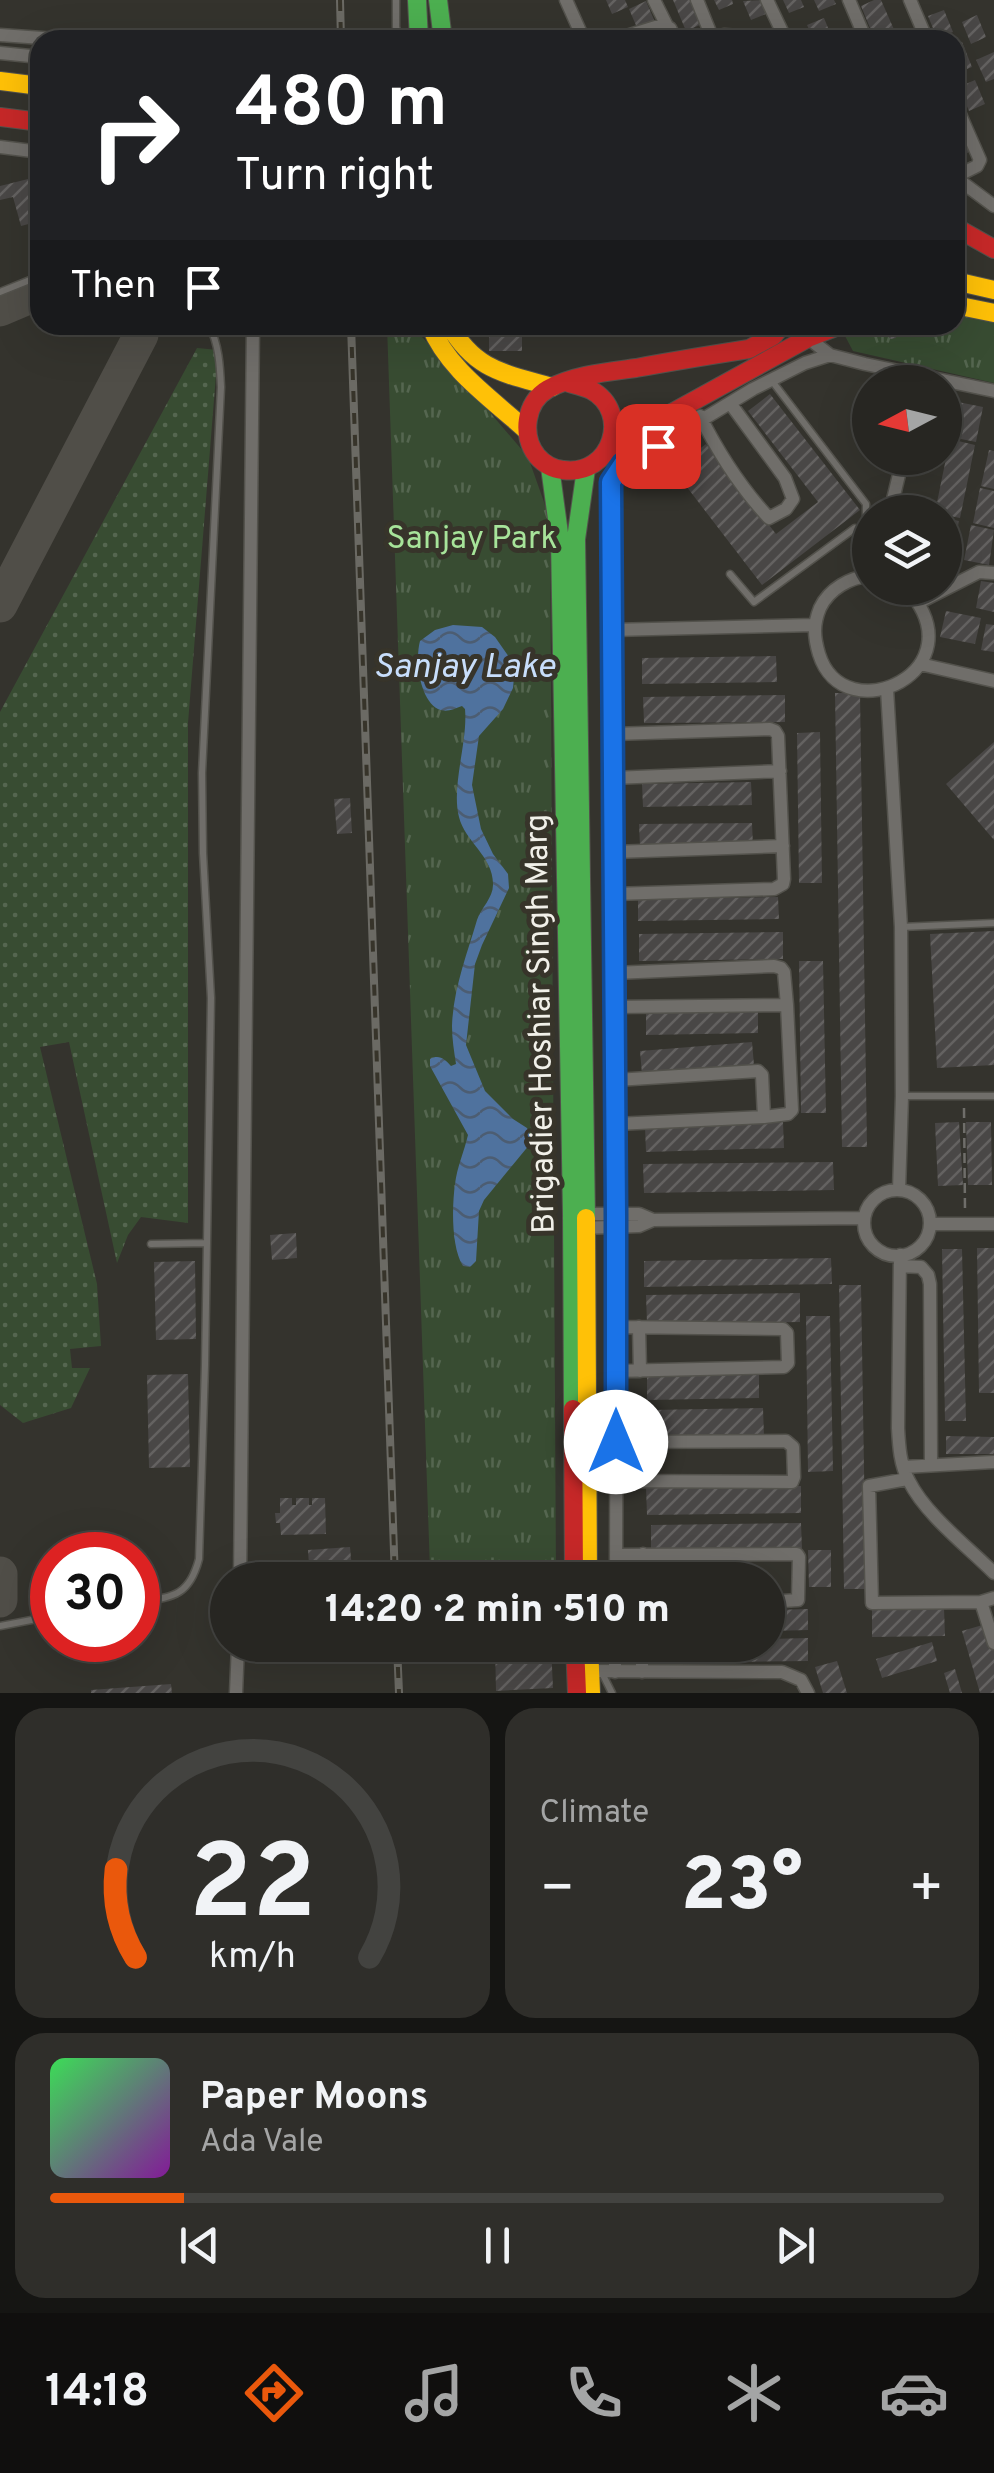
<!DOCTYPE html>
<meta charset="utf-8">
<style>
:root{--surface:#272622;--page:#2f2e2a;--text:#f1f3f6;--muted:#a4a5a5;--line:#434340;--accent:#ea580c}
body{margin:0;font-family:Overpass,sans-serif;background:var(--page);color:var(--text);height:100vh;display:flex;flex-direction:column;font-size:38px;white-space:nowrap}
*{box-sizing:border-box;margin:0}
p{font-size:32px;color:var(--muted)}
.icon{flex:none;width:55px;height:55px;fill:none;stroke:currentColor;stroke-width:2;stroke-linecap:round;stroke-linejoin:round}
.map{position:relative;height:1693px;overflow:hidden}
.drawer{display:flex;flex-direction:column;gap:15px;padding:15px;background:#151513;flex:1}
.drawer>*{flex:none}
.banner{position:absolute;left:30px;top:30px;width:935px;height:305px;border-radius:30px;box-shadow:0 10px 40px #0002,0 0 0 2px var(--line);background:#202124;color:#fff;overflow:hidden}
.needle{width:65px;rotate:263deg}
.controls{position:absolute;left:852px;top:365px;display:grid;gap:20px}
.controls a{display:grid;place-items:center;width:110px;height:110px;border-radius:50%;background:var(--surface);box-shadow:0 10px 40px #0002,0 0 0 2px var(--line);font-size:50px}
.speed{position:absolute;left:30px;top:1532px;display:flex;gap:20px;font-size:50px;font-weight:700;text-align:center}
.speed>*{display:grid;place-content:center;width:130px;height:130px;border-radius:50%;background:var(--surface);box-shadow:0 10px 40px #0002,0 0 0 2px var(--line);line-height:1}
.speed .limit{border:15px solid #d22;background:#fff;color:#111}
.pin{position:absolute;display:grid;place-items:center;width:85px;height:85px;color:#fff;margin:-42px;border-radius:20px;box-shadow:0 5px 15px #0006}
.me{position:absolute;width:110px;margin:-55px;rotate:0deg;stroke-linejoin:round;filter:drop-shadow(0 0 8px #0008)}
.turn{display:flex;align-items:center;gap:35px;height:210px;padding:0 40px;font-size:45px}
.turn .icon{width:130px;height:130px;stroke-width:2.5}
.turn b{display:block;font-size:70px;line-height:85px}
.then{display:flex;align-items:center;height:95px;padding:0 40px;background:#0003;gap:20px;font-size:38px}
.big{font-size:75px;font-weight:800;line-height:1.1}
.drawer .tile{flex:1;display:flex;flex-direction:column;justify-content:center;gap:15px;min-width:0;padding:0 35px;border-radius:30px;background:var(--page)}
.drawer .dial{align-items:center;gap:0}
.dial svg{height:260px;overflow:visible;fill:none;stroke:var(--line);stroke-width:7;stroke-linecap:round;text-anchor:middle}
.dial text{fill:var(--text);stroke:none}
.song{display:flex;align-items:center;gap:30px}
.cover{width:120px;height:120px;border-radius:15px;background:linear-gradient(135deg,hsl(130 70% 55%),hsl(290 70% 35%))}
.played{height:10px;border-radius:5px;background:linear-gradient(90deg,var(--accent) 15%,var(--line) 15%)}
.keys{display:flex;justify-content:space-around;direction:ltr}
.heat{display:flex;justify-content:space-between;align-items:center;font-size:55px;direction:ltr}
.drawer .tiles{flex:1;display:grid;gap:15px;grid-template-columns:1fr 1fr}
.tile:last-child{grid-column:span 2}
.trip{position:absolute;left:210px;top:1562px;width:575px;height:100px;border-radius:50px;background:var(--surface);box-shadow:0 10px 40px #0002,0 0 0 2px var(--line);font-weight:800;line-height:100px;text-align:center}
.menu{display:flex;height:160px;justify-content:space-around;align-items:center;background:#100f0e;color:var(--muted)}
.menu .icon{width:70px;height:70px}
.menu .current{color:var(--accent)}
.menu b{font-size:45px;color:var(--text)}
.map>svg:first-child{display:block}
.grass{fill:url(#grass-dots)}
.park{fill:url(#park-tufts)}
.water{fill:url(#water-waves)}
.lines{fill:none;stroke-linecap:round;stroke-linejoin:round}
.taxiway{stroke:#504e48;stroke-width:35}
.building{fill:url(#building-hatch)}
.lane-casing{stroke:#53524c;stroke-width:9}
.street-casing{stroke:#53524c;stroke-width:15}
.fast-casing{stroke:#53524c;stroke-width:20}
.slow-casing{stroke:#53524c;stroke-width:20}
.jam-casing{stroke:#53524c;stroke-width:20}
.path{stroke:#6f6e6a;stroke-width:2.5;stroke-dasharray:10 5;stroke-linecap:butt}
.lane{stroke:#706e6a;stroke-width:6}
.street{stroke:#706e6a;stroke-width:12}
.fast{stroke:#4caf50;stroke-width:18}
.slow{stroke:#ffc107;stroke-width:18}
.jam{stroke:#c62828;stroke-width:18}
.rail-casing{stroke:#6b6a64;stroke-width:8}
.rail{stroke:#37342a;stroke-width:4;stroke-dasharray:11;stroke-linecap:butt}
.route-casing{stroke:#114b97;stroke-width:25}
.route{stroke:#1a73e8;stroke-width:18}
.labels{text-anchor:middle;stroke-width:10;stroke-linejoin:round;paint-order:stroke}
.park-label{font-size:32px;fill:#a7e49a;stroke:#37342a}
.street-label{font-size:32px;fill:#f1f0e9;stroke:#37342a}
.water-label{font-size:35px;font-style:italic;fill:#c8defb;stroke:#37342a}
</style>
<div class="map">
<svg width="994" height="1693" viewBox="0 0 994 1693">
<defs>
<pattern id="grass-dots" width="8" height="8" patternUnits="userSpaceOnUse" patternTransform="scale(2.5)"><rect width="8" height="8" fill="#384c32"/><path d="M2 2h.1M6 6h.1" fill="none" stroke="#556650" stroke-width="1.8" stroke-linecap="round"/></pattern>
<pattern id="park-tufts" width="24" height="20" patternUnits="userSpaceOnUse" patternTransform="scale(2.5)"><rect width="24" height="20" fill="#384c32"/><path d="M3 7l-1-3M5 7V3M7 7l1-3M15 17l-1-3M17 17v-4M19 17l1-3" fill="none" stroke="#556650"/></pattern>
<pattern id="water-waves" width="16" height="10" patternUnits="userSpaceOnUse" patternTransform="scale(2.5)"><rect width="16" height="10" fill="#4f729e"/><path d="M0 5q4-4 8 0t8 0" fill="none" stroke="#4c5d72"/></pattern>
<pattern id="building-hatch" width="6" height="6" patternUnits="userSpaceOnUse" patternTransform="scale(2.5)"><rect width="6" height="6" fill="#494746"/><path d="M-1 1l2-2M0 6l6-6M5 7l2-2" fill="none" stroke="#646261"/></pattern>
</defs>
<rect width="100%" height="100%" fill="#34332d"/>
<path class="grass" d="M197 348 218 350 188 723V1223L141 1217 128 1235 117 1263 69 1042 40 1047 97 1284 101 1346 70 1349 72 1368H90L71 1408 23 1423 0 1405V712Z"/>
<path class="park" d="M955 313 994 323V383L853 351 844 334 865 325H955Z
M387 325H419V334L453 369 528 457 550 519 556 1580H499L430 1570Z"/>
<path class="water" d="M453 625 482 627 495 637 509 657 514 677 513 688 503 709 479 736 472 785 481 829 493 854 508 874 509 888 482 945 475 964 466 1045 485 1091 513 1119 527 1128 530 1135V1144L484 1200 479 1211 476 1261 470 1267 463 1266C451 1247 452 1206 455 1184 457 1167 464 1152 468 1135L430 1066V1059C439 1054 445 1059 451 1066L456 1064C454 1051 452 1039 452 1026 453 990 467 954 477 920 481 908 493 898 493 885 494 857 465 842 459 817 451 786 468 742 465 709L462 706C454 709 446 713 438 709 419 699 415 659 420 641L435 630Z"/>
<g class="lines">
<path class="taxiway" d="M0 309 40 292
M0 605 141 335V325
M0 1574V1600"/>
</g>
<path class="building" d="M606 0H625L628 7 612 14Z
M673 0H691L702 24 686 31Z
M714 0H732L733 4 719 10Z
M766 0 771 12 751 20 743 1Z
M783 0H801L804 7 789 13Z
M814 0H834L836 4 819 11Z
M874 0H881L896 34 882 40H875L861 6Z
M646 1 655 22 638 30 629 9Z
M944 10 953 32 937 38 928 16Z
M977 15 986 37 971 44 962 22Z
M824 18 833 40H814L807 25Z
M918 30 922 40H895Z
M962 42 972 67 955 74V45Z
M994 52V79L986 82 976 60Z
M975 80 985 104 969 111 959 87Z
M964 127 974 150 955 158V131Z
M40 176V221L21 226 13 197 0 200V186Z
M489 325H522V351H489Z
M892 328 897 331 896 338 891 339 886 335 887 330Z
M770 394 860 510 762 585 673 469 706 444 776 534 818 502 748 411Z
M958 402 983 407 976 442 951 437Z
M950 439 975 445 960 518 945 515V512H935Z
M989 450 994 451V489L981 486Z
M980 488 994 491V528L973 523Z
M945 518 959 521 951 557 945 555Z
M971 525 994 530 989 565 964 560Z
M981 581 994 583V612L976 608Z
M946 611 981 618 975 644 940 637Z
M986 624 994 625V652L981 650Z
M776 656 777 682 642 684V658Z
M835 693H860L867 1147H842Z
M785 695V722L644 723 643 697Z
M820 732 822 883H799L797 733Z
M994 742V840L946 784Z
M751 782 752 805 643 807 642 784Z
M350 798 352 833 337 834 334 799Z
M752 823 753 846 640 847 639 824Z
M778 897 779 919 638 921V899Z
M994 931V1065L937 1068 930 934Z
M783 932V959L639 961V934Z
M799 961H823L826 1113H801Z
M758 1010V1033L646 1035V1011Z
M752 1042 754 1065 642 1074 640 1051Z
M783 1122 784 1148 646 1152 645 1127Z
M959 1122 963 1185 938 1186 935 1123Z
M966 1122H991L992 1185H968Z
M833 1162 834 1190 644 1193 643 1164Z
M296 1233 297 1258 272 1260 270 1235Z
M977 1248H994V1393H979Z
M942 1249H962L966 1421H945Z
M831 1258 832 1284 644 1287V1261Z
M195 1261 196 1339 156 1340 154 1262Z
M839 1285H861L866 1589H844Z
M800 1293V1322L647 1324 646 1295Z
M806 1316H830L833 1471 808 1472Z
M188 1374 190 1467 149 1468 147 1375Z
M759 1375V1398L647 1400V1376Z
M763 1408 764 1436 650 1437V1410Z
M946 1436 994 1437V1454H946Z
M801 1486V1513L647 1515 646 1488Z
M280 1498H292V1505H296V1498H309V1505H312V1498H325L326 1534 281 1535 280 1523H276L275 1513H280Z
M801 1523 802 1548 651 1550V1525Z
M350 1547 353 1580H310L308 1550Z
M808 1550H831V1587H809Z
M944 1608 945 1636 872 1637V1609Z
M808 1609V1630L773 1631 772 1610Z
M986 1624 994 1651V1693H980L962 1631Z
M808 1638V1661L660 1663V1645H768V1639Z
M932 1642 937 1661 882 1678 876 1659Z
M315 1645H357L358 1653 316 1656Z
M495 1645H551L553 1688 496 1691Z
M837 1661 847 1693H823L815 1667Z
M955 1669 962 1693H950L944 1673Z
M171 1684 172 1693H91V1690Z"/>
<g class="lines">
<defs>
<path id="lane" d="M396 0V27L400 40
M0 292 40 276
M772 381 866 504V536
M730 574 754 602 855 528 869 538
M901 927 994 923
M903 1096H994
M151 1244 207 1243
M138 1602C172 1597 189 1597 199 1559L205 1365 211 998 203 853 202 773 221 387C220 365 219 345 209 325
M0 1626 52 1616
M602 1673 612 1693"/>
<path id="street" d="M566 0 584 40
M654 0 667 26
M697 0 712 37
M767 0 786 40
M849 0 866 40
M910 0 927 40
M0 35 70 40
M614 40 662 25 670 28 676 40
M704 40 724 35 785 39
M0 53 40 57
M955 103 980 160 977 166 955 177
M0 147 40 152
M955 177 994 206
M808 338 830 355 865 364 994 391
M700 416C718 452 741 488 769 518L786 509 793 499 785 478 730 403
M890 512 903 458
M870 576C850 577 829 589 820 608 813 625 814 637 819 654 844 734 982 670 906 588
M918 603 979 572 993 573
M612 630 814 625
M920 664 994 681
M887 689 901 927 902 1096 899 1190
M613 734 770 729 775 731 778 736 784 879 783 884 774 889 614 894
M613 778 780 771
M614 852 783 846
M615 973 774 966 781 968 784 972 787 1005 792 1110 788 1114 764 1117 616 1124
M615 1007 787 1005
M616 1080 758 1071 762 1075 764 1117
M864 1223a33 33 0 1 1 66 0a33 33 0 1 1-66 0Z
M577 1214H639L653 1220 863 1218
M930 1224H994
M582 1228 639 1226 653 1220
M900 1255 898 1428C899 1446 900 1465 909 1481 926 1515 967 1546 994 1573
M900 1266 921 1267 928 1275 930 1284 931 1465
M615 1327 783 1329 787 1333 788 1363 784 1367 616 1371
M639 1327 640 1371
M616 1442 786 1441 793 1447 794 1477 792 1482 617 1481
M641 1442 643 1480
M904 1467 994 1462
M907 1479 869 1486 872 1603 981 1602
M643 1554 644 1580
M616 1555 797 1554 799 1557 798 1600 768 1602
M240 1580 253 325
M616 1580 617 1215 611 482 623 464 657 447 753 389 805 363 830 355
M994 1598 981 1602 994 1643
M642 1645V1672
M590 1671 782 1672 801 1680 808 1693
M615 1672V1645
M236 1693 238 1645"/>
<path id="fast" d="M417 0 419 40
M438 0 443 40
M550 467 560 541 572 1214 573 1409
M586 1218 576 539 586 469"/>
<path id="slow" d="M0 81 40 86
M955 281 994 290
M955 305 994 313
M430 325C447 369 492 399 526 430
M449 325C476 371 504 373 552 387
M586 1218 588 1580
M589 1645 591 1693"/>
<path id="jam" d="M0 117 40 122
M955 227 994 249
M569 383C576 385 584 387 591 390 632 412 612 477 563 470 553 469 544 464 537 456 521 436 525 402 548 389 574 375 607 372 636 368 674 361 711 355 749 349L773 336 782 325
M610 447 808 338 841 325
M573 1409 574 1580
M575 1645 577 1693"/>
</defs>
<use href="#lane" class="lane-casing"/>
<use href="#street" class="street-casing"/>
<use href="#fast" class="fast-casing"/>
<use href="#slow" class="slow-casing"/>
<use href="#jam" class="jam-casing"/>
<path class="path" d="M964 1108 965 1210"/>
<use href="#lane" class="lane"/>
<use href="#street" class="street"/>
<use href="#fast" class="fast"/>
<use href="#slow" class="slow"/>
<use href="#jam" class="jam"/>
<defs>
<path id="rail" d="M340 0 341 40
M351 325 395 1580
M397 1645 399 1693"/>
</defs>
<use href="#rail" class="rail-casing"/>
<use href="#rail" class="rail"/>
</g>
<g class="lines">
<defs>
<path id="route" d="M616 1442V1215L611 482 623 464 658 446"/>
</defs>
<use href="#route" class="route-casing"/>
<use href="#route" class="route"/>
</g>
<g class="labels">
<g class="park-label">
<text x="472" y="548">Sanjay Park</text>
</g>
<g class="street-label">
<text transform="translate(539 1024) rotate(-91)" y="11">Brigadier Hoshiar Singh Marg</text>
</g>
<g class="water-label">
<text x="464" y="677">Sanjay Lake</text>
</g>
</g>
</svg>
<div class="controls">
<a><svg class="needle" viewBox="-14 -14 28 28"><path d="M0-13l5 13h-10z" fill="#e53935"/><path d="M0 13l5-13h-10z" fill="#a4a5a5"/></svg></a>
<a><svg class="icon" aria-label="layers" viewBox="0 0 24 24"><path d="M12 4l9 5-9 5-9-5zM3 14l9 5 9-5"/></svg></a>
</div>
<div class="speed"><div class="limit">30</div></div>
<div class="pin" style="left:658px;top:446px;background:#d93025"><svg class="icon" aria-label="arrive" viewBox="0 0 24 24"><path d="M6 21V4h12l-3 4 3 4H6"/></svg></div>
<svg class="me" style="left:616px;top:1442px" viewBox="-20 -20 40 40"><circle r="19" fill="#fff"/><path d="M0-13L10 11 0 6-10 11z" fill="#1a73e8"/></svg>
<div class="trip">14:20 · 2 min · 510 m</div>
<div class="banner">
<div class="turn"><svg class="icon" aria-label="right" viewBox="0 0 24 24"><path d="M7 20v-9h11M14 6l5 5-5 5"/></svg><div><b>480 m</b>Turn right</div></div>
<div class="then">Then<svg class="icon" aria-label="arrive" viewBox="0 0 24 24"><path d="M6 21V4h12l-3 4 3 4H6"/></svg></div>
</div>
</div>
<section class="drawer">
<div class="tiles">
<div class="tile dial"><svg viewBox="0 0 100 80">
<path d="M14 69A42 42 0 1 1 86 69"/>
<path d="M14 69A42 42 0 0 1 8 42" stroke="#ea580c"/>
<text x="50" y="56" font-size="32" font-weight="700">22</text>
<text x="50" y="72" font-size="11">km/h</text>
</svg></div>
<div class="tile"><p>Climate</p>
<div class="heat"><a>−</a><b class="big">23°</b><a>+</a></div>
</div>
<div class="tile">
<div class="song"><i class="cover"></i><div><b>Paper Moons</b><p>Ada Vale</p></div></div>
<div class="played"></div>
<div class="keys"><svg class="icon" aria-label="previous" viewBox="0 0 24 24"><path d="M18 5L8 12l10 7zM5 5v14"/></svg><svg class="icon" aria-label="pause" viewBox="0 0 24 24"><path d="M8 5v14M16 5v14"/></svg><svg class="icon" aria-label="next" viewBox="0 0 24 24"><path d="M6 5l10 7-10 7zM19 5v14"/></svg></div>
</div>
</div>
</section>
<nav class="menu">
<b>14:18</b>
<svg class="icon current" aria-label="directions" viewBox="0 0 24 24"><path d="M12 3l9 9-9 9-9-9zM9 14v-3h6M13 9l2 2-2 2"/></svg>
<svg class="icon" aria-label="music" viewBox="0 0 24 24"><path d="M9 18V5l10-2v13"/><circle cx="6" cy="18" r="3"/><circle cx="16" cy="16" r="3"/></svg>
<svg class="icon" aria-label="phone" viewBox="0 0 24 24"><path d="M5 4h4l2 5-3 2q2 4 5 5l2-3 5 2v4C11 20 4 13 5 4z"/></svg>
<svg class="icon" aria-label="climate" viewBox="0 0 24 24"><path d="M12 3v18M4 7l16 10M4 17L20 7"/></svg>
<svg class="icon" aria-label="car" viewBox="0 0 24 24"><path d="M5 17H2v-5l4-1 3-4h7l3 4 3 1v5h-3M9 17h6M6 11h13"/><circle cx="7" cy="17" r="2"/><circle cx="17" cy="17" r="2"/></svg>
</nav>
